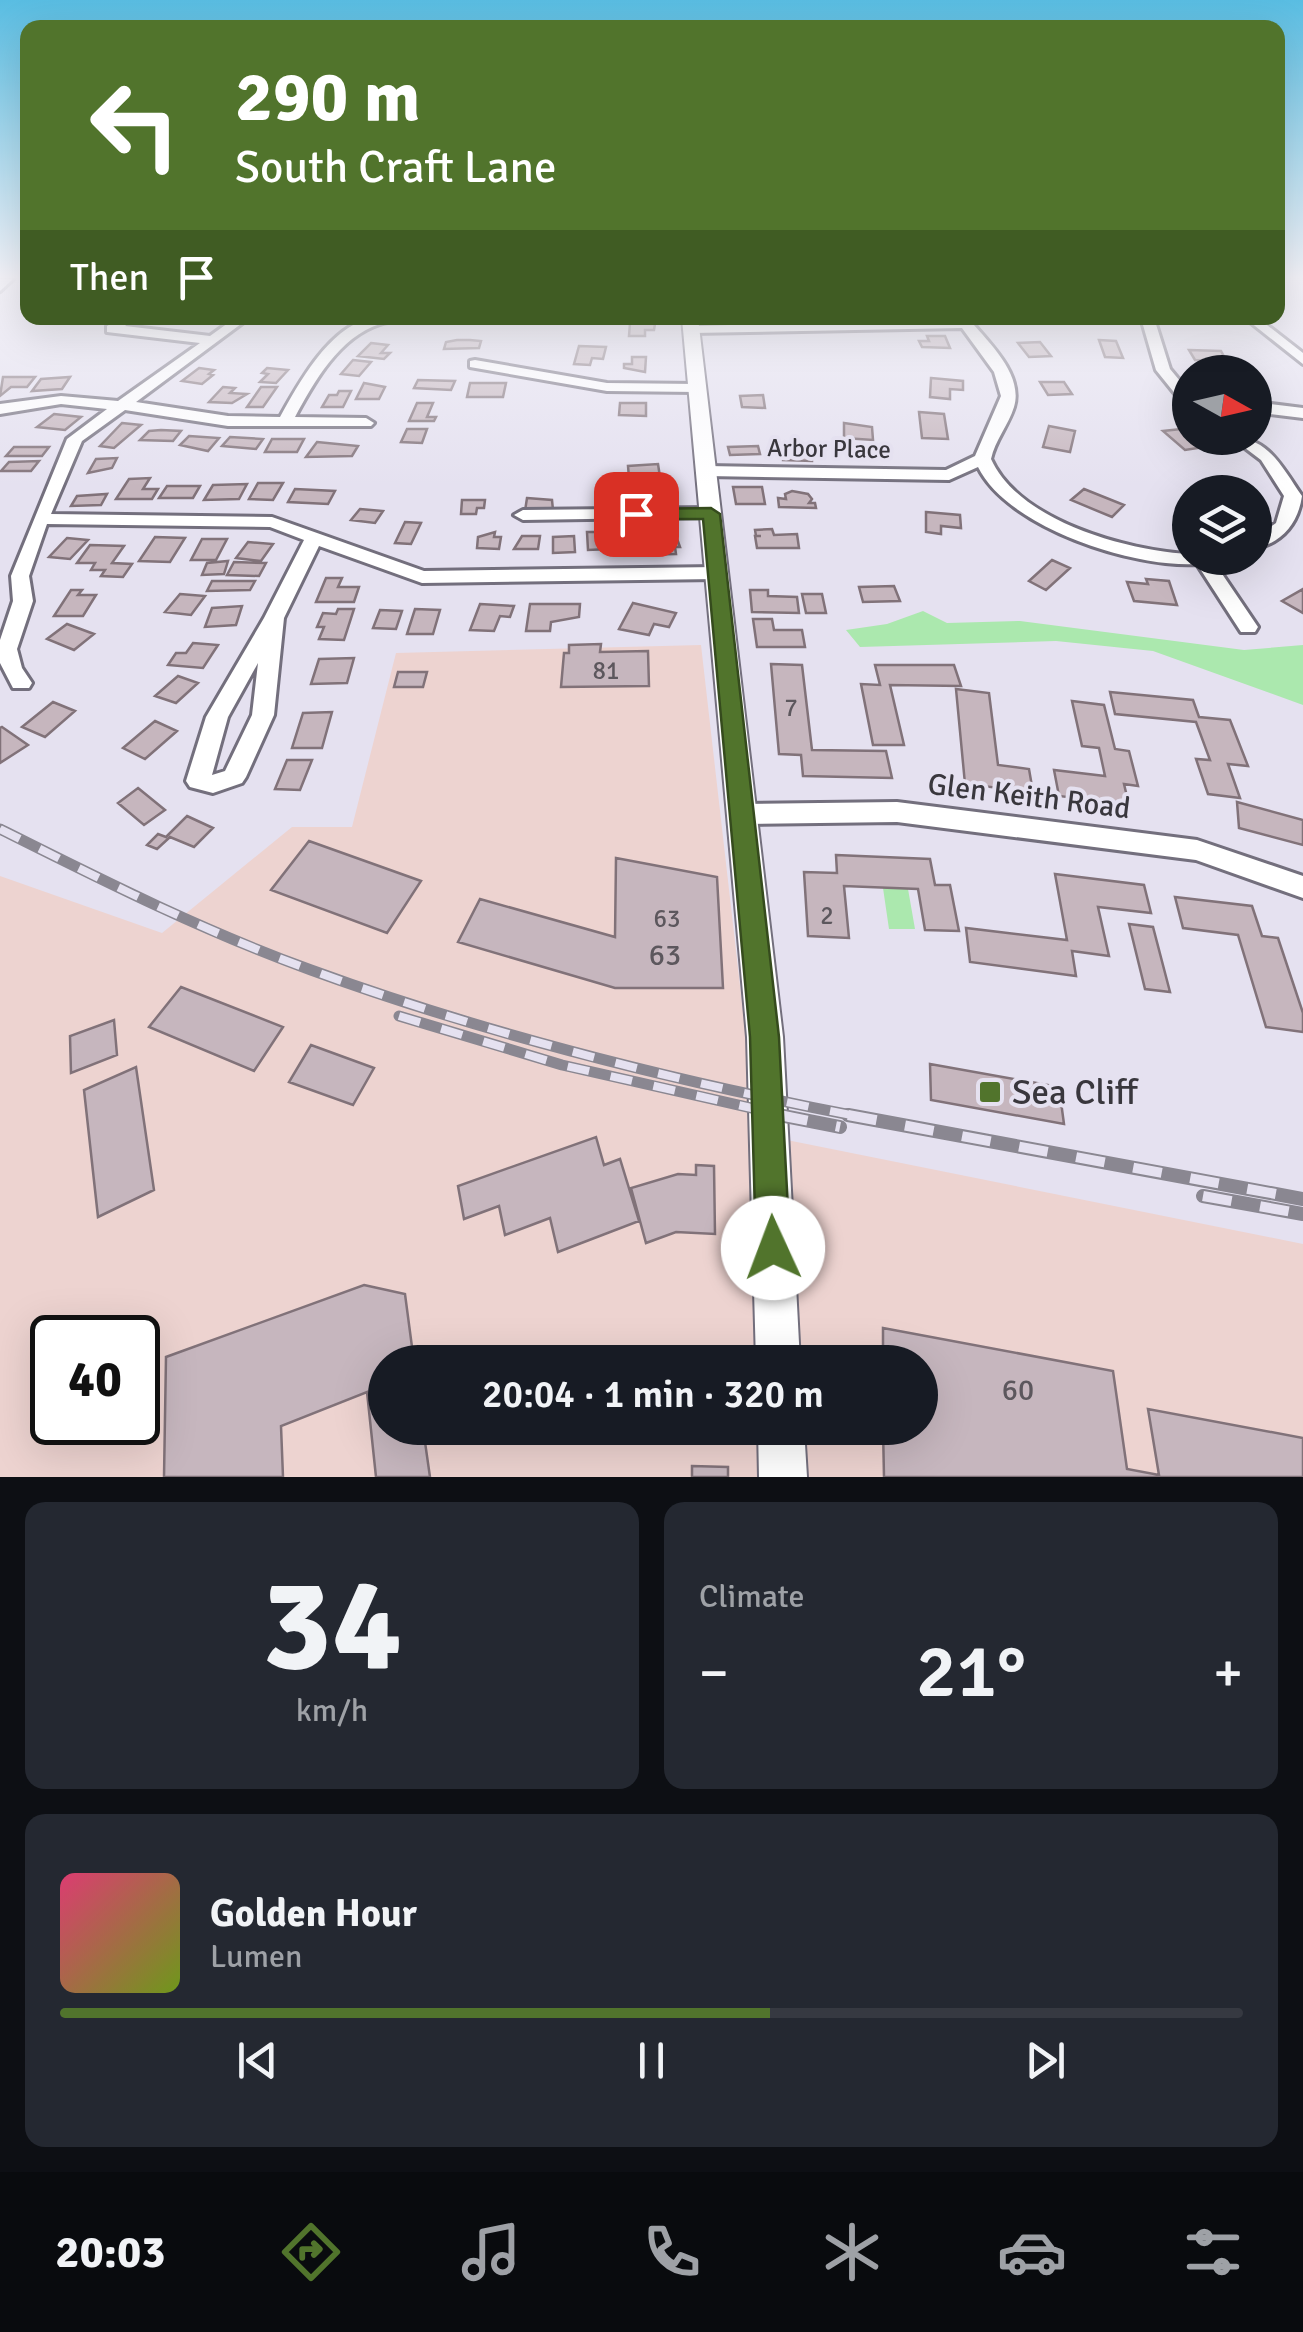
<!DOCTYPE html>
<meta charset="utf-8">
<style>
:root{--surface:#171b24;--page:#242831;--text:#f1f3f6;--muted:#9ea1a6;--line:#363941;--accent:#51742c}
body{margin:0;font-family:Signika,sans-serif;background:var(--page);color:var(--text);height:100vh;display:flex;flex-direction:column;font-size:38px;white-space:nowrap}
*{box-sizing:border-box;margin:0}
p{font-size:32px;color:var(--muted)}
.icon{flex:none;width:55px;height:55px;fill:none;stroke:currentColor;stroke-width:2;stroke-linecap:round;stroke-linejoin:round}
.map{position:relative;height:1477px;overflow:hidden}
.details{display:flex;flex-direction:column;gap:25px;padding:25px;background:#0d0f14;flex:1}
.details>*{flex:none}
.hud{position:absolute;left:20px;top:20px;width:1265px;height:305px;border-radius:20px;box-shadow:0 10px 40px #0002;background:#51742c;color:#fff;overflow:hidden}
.needle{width:65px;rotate:98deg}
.controls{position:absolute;left:1172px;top:355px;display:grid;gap:20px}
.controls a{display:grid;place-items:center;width:100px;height:100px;border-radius:50%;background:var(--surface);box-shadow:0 10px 40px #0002;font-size:50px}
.speed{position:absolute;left:30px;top:1315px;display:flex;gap:20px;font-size:50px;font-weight:700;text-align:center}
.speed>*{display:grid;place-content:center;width:130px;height:130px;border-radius:50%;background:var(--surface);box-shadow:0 10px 40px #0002;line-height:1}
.speed .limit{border:5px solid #111;border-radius:15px;background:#fff;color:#111}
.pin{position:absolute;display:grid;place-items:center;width:85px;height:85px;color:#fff;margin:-42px;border-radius:20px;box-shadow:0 5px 15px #0006}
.me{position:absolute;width:110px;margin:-55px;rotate:358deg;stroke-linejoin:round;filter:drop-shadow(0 0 8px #0008)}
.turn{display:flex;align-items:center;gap:35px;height:210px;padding:0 50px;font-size:45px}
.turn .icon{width:130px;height:130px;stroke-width:2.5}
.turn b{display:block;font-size:70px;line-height:85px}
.then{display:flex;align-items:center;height:95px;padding:0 50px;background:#0003;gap:20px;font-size:38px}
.big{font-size:75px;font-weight:600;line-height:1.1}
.details .card{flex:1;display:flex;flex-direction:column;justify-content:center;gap:15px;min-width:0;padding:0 35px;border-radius:20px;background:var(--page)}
.details .dial{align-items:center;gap:0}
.dial b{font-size:130px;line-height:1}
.song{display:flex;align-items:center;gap:30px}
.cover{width:120px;height:120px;border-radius:15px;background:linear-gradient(135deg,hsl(340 70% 55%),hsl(80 70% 35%))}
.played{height:10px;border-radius:5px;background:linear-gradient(90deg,var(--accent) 60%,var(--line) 60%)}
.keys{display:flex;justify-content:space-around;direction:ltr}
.heat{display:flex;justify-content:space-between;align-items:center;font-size:55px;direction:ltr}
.details .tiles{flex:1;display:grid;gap:25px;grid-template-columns:1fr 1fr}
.card:last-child{grid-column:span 2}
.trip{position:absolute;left:368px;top:1345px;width:570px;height:100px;border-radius:50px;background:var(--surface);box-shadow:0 10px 40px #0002;font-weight:600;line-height:100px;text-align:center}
.tabs{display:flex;height:160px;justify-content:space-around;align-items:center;background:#090b0e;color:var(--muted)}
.tabs .icon{width:70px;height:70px}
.tabs .on{color:var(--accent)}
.tabs b{font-size:45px;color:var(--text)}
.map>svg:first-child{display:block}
.industrial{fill:#edd3d0;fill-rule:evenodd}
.green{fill:#abe8ae}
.building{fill:#c6b6be;stroke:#817279;stroke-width:2.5}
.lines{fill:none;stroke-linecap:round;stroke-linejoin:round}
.minor-casing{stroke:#736f7d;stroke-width:6}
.tertiary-casing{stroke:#736f7d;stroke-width:4}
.minor{fill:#fff;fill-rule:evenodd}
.tertiary{fill:#fff;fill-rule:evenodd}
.rail-far2-casing{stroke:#8a8791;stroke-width:10}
.rail-far1-casing{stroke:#8a8791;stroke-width:11}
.rail-casing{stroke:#8a8791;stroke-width:14}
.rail-far2{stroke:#e5e1f0;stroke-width:6;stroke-dasharray:19;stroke-linecap:butt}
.rail-far1{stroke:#e5e1f0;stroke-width:8;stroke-dasharray:22;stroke-linecap:butt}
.rail{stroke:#e5e1f0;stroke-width:10;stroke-dasharray:29;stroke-linecap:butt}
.route{fill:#51742c;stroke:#354b1d;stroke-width:2.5}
.poi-dot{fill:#51742c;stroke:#e5e1f0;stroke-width:4}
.labels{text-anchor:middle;stroke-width:8;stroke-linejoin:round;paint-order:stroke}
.far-street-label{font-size:25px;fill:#39373d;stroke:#e5e1f0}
.number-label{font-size:25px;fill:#5c575d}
.street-label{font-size:30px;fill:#39373d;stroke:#e5e1f0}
.near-number-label{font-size:30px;fill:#5c575d}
.near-poi-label{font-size:35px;fill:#39373d;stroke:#e5e1f0;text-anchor:start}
</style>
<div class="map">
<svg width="1303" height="1477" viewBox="0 0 1303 1477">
<rect width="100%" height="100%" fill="#e5e1f0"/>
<path class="industrial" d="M701 645 757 1134 1303 1244V1477H0V876L162 933 292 827H352L396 653ZM52 1338H138V1422H52ZM385 1362H920V1428H385Z"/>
<path class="green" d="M923 611 947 623 1020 621 1244 650 1303 645V705L1153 651 1056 641 860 647 846 630 887 624Z
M883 888 908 889 915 929H889Z"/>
<path class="building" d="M630 323 655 324 654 330H645V336H629Z
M927 336H945L950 348 922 347 919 341H929Z
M457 340H470L481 341 479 348 444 349 446 342Z
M1099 340 1116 341 1123 358 1105 357Z
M1040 342 1051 356 1029 357 1018 343Z
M371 343 388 345 381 353H390L384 359 358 356Z
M579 346 606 347 603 359 592 358 590 365 574 364Z
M1189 350 1221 351 1227 362 1195 360Z
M632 357H646L645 372 624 368V364H632Z
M353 360 371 362 359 376 341 374Z
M199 368 214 370 209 374 213 375 202 384 182 381Z
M267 368 288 370 276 383 260 382 268 374 262 373Z
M3 377H35L27 387H11L0 396Z
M70 377 62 389 32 391 41 379Z
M931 378 963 381V390L950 389V399L930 397Z
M418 380 455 381 451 390 414 388Z
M1040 382H1064L1072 394 1048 395Z
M364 383 385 387 379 399H356Z
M470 383H506L503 397H467Z
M223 387 235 388 230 393 247 394 232 403 209 402Z
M261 387H277L263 407H247Z
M339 391H351L343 407H322L329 395H337Z
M763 395 765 408 742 407 740 396Z
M417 403H433L427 417H436L434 421H409Z
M620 403H646V416L619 415Z
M919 412 944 414 948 439 922 438Z
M54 414 81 417 65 430 37 427Z
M122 423 141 425 114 448 100 446Z
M844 423 872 427 873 440 844 438Z
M1049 426 1075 431 1070 452 1043 447Z
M407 429H427L422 443 401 442Z
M1181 429 1190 438 1204 447 1185 450 1163 431Z
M161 430 181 431 173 441 140 440 149 431Z
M189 436 219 438 208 451 180 445Z
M230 437 263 439 256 449 222 446Z
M272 439H304L297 452H265Z
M317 442 358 446 352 456 306 457Z
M758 446 760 454 730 455 728 447Z
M14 447H49L42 456H6Z
M783 449 812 450V461L783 460Z
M117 458 112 468 88 473 96 459Z
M39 461 31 471H1L9 462Z
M658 464 660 477 629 478 628 466Z
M150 478 143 489H158L152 499H116L129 479Z
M258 483H283L273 500 249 499Z
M247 484 239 499 204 500 213 485Z
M167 486H200L193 498H159Z
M733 487H762L765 504H736Z
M295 489 335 491 328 504 288 502Z
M1084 489 1124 505 1112 517 1071 500Z
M792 491 808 494 812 499 809 503H815L816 508 779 507 778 498 786 499 785 494Z
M629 492 671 493V509L627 508Z
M107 494 101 505 71 506 77 496Z
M527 498 552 500 553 510 525 511Z
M462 500H485L484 508H477L476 514H461Z
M360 509 383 511 375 523 351 520Z
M926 512 960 515 961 528 941 526V534L926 532Z
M405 522 421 523 411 544 395 543Z
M772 529 774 535 797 534 799 548H757L755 536H761H756L755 530Z
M495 532 494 537H501L499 549 477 548 478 537Z
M587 532H603V536H609L610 549 588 550Z
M632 533H675L680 547H675L676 554 632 555Z
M522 536H540L538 549H514Z
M574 536 575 552 553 553V537Z
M155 537 185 538 170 562 139 561Z
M67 538 88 540 70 559 49 557Z
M202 539H227L216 560H191Z
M248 542 273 544 261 561 236 558Z
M90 545 124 546 112 563 132 564 123 577 101 576 105 570H91L95 563H77Z
M1052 560 1070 568 1046 590 1029 581Z
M228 561 224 574 202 575 207 563Z
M234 562 266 563 259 576 227 575Z
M326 578H342L338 587H359L354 602H316Z
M1146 579 1169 581 1177 605 1134 601 1127 582 1148 584Z
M212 581H255L250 590 207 591Z
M894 586 900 601 863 602 859 587Z
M1303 589V613L1282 601Z
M71 590H82L78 595H96L83 616H54Z
M750 590H768V596L797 597 799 613 752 612Z
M180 594 205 596 191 615 165 612Z
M802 594H822L826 613H806Z
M633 603 676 613 669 627 654 624 649 635 619 629Z
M480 604 514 606 510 617 500 616 494 631 470 630Z
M530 604H580L579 617 551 622 550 631H526Z
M242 606 236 625 205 627 212 608Z
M338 609H354L344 640 319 639 324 627H317L323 613 336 614Z
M415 609 440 610 433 634H407Z
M380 610 402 611 396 629 373 628Z
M753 619H772L774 630H802L805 647H757Z
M67 624 94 634 74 650 47 639Z
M193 643 218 645 203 668 168 665 176 653H186Z
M601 644 600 652 648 651 649 686 561 687 564 653H569V645Z
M354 658 347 683 311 684 319 659Z
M771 664 802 665 812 750 886 751 892 778 803 776 801 755 779 754Z
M875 665H954L961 686 890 685 904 745H873L861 684 880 685Z
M398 672H427L423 687H394Z
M178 676 198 683 176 703 155 696Z
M956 689 989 693 998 765 1029 769 1033 792 965 784Z
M1110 692 1193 700 1199 717 1230 720 1248 766 1228 764 1240 798 1208 794 1196 759 1210 760 1196 722 1115 714Z
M1072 701 1104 705 1115 749 1129 751 1138 786 1124 784 1129 805 1059 796 1054 770 1105 776 1099 748 1082 746Z
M53 702 75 711 45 737 22 727Z
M332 712 322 748H292L303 713Z
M155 721 177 731 145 759 123 748Z
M2 727 28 745 0 763V728Z
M287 760H312L300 790 275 789Z
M138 788 165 810 144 825 118 803Z
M1237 802 1303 820V845L1239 828Z
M187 816 213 828 194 847 170 837 157 849 147 845 158 834 166 837Z
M309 841 421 881 387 933 271 890Z
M836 855 930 859 935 885H950L959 931 925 930 918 889 844 886 849 938 808 936 804 872 837 873Z
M616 858 717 877 723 988H615L458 942 480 899 615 937Z
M1055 874 1144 885 1151 913 1098 907 1109 956 1072 951 1076 976 970 962 966 928 1067 940Z
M1175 897 1252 906 1262 936 1278 938 1303 1013V1032L1266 1027 1238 935 1183 928Z
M1129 924 1153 927 1170 992 1145 989Z
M181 987 283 1027 254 1071 149 1027Z
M114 1020 117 1055 71 1073 70 1036Z
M311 1045 374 1068 353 1105 289 1082Z
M930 1064 1059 1087 1064 1124 931 1100Z
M136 1067 154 1190 98 1217 84 1090Z
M596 1137 604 1165 620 1159 639 1221 558 1252 550 1218 505 1235 499 1206 464 1219 458 1186Z
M696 1165 714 1166 715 1234 676 1232 646 1243 631 1188 678 1174 696 1175Z
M364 1285 405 1294 414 1362H385V1428H423L430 1477H376L367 1392 281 1426 283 1477H164L166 1357Z
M883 1328 1113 1371 1127 1469 1159 1475 1148 1409 1303 1438V1477H884L883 1428H920V1362H883Z
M692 1466 728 1467V1477H692Z"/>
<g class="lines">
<defs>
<path id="minor" d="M0 279H13L0 291Z
M120 318H135L125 326 210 336 235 318H249L136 402 228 416 280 417C299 383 328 329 370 318 391 313 422 317 443 318L436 322C418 322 397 318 380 324 339 337 314 382 295 417L366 418 374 423 371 426H228L125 410 82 441 51 514 272 517 424 571 717 567 726 573 717 579 422 583 319 546 284 618 274 715 246 777 242 783 213 793 190 787 186 781 206 717 264 618 304 540 270 527 47 524 29 576 33 601 17 649 22 668 32 683 29 688H13L0 663V640L13 601 11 576 67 439 107 409 61 404 0 414V404L61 396 118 401 200 343 107 332V326ZM258 663 252 715 225 771 212 775 228 717Z
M955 318H968C987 341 1024 374 1014 407 1008 426 995 440 991 459 1019 521 1127 551 1190 554V558H1218L1214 562 1258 627 1255 632H1241L1197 564C1134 568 1008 528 978 467L949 480 707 476 699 471 707 466 946 470 975 456 1001 396 994 372 962 328 691 333 684 329 686 326 956 320Z
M1141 318H1154L1170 369 1190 393V408L1185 406 1156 370Z
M1245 318H1258L1303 353V364Z
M475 360 607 383 697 384 704 388 697 392 607 391 470 367V361Z
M1255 402 1303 408V418L1255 412Z
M1232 438C1268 436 1283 469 1302 496 1298 524 1282 542 1255 549V538L1276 523 1284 496 1261 460Z
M711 508 717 509V517L523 520 514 515 523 510Z
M897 802 1197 840 1303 876V898L1196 860 897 822 741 824 732 821 729 814 732 807 741 804Z"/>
<path id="tertiary" d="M682 318H698L783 1037 800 1362H756L747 1037Z
M758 1428H804L807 1477H759Z"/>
</defs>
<use href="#minor" class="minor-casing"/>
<use href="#tertiary" class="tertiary-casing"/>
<use href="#minor" class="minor"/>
<use href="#tertiary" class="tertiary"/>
<defs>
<path id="rail-far2" d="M0 829 4 831"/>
<path id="rail-far1" d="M0 829C102 880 203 931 311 970 489 1035 675 1081 861 1117
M399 1016 562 1065 791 1117"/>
<path id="rail" d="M779 1115 840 1127
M848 1115 1303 1199
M1203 1196 1303 1214"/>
</defs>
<use href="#rail-far2" class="rail-far2-casing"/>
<use href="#rail-far1" class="rail-far1-casing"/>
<use href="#rail" class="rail-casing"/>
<use href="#rail-far2" class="rail-far2"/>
<use href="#rail-far1" class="rail-far1"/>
<use href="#rail" class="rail"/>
</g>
<linearGradient id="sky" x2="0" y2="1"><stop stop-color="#59bde2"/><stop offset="0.57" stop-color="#f3f2f8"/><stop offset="1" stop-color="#f3f2f8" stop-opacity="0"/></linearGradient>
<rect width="1303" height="486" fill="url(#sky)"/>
<path class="route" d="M711 508 720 514 779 1037 790 1248 785 1260 773 1265 761 1260 756 1248 750 1037 703 519H636L627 514 636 509Z"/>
<rect class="poi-dot" x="978" y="1080" width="24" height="24" rx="5"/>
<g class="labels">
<g class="far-street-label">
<text transform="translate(829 448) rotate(1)" y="9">Arbor Place</text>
</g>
<g class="number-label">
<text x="606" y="679">81</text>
<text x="791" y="716">7</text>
<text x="827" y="924">2</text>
<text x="667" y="927">63</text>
</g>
<g class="street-label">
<text transform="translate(1029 796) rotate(7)" y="10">Glen Keith Road</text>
</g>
<g class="near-number-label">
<text x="665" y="965">63</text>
<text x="1018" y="1400">60</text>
</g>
<g class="near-poi-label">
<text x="1012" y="1104">Sea Cliff</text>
</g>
</g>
</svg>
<div class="controls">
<a><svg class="needle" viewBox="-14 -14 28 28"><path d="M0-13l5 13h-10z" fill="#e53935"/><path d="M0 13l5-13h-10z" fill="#9ea1a6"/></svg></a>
<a><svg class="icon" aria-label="layers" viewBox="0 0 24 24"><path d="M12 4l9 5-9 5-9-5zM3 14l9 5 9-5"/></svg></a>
</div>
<div class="speed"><div class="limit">40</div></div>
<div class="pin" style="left:636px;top:514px;background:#d93025"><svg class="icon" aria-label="arrive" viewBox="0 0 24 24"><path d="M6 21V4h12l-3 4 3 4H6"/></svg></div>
<svg class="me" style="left:773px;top:1248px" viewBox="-20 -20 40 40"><circle r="19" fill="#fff"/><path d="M0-13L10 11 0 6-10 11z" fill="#51742c"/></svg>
<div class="trip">20:04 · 1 min · 320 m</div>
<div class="hud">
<div class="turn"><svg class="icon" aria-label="left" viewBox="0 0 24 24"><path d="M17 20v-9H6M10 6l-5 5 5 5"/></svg><div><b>290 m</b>South Craft Lane</div></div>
<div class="then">Then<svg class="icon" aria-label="arrive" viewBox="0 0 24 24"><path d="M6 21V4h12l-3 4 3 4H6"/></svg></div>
</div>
</div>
<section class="details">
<div class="tiles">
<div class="card dial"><b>34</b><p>km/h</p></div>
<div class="card"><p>Climate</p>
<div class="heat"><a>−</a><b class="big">21°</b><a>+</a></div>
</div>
<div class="card">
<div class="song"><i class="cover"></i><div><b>Golden Hour</b><p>Lumen</p></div></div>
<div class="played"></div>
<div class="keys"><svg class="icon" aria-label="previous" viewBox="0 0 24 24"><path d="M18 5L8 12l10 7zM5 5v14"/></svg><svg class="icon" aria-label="pause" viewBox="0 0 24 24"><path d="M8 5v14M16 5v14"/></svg><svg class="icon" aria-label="next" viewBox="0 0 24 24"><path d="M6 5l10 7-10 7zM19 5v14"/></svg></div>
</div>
</div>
</section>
<nav class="tabs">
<b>20:03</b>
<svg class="icon on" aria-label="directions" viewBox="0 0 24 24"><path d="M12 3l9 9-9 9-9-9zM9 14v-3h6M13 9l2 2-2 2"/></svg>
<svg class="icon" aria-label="music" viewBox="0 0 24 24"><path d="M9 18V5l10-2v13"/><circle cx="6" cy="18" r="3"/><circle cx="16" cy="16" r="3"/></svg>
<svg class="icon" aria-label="phone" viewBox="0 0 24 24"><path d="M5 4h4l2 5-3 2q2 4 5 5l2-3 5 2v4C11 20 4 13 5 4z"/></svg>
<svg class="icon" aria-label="climate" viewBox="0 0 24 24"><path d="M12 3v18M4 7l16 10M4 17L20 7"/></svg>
<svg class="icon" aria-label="car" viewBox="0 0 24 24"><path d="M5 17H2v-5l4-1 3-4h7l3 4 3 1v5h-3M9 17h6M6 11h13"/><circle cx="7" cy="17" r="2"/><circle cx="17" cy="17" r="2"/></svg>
<svg class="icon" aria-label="filters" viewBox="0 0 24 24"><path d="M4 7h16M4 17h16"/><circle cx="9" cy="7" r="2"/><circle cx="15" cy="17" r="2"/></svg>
</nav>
